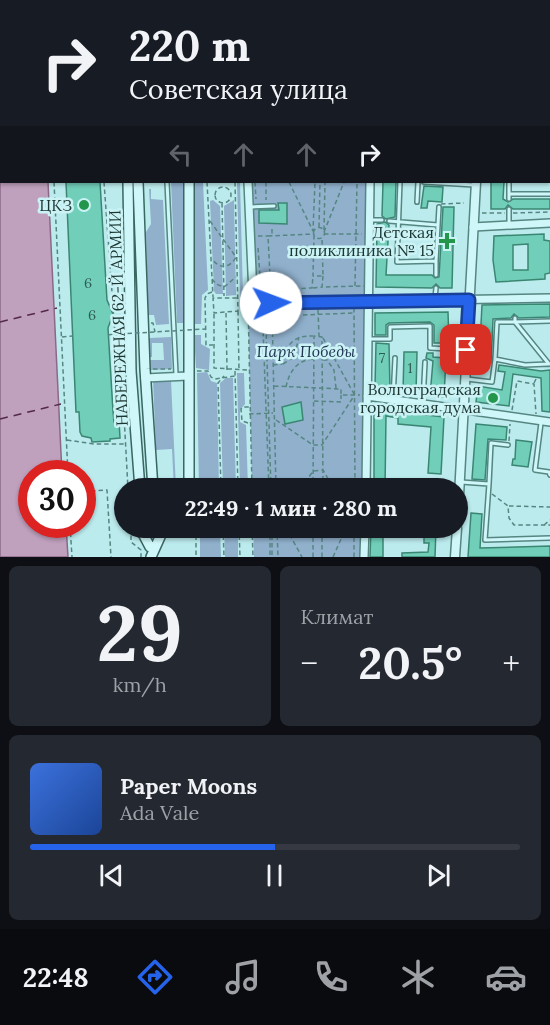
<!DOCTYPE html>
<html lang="ru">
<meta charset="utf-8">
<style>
:root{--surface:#171b24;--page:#242831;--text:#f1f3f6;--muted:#9ea1a6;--line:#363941;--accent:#2563eb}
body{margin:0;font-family:Lora,serif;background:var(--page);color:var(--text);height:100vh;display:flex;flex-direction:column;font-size:22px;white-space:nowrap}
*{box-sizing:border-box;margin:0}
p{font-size:20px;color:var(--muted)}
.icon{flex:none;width:33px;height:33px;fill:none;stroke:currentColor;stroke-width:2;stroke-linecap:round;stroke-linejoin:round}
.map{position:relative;height:557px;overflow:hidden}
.details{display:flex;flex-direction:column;gap:9px;padding:9px;background:#0d0f14;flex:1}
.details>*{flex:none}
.hud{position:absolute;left:0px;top:0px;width:550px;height:183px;box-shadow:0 2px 4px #0004;background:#171b24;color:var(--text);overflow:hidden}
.speed{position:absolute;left:18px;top:460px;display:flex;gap:12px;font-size:30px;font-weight:700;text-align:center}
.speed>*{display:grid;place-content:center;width:78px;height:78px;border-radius:50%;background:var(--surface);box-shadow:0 2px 4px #0004;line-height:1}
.speed .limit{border:9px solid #d22;background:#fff;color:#111}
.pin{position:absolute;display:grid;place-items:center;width:51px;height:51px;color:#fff;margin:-26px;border-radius:12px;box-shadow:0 3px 9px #0006}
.me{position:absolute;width:66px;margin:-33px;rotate:88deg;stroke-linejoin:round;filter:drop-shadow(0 0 4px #0008)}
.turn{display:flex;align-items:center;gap:21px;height:126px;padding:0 30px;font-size:27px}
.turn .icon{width:78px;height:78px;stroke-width:2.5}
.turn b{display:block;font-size:42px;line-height:51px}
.lanes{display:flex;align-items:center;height:57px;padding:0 30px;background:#0003;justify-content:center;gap:30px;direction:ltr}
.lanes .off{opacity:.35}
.big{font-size:45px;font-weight:700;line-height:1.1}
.details .widget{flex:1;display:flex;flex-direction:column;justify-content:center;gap:9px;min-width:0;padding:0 21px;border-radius:9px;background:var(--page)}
.details .dial{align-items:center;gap:0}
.dial b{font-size:78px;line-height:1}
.song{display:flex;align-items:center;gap:18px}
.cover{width:72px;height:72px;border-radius:9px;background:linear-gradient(135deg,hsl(220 70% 55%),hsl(220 70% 35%))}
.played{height:6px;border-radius:3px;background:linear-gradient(90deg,var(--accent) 50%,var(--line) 50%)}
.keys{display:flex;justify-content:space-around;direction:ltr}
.heat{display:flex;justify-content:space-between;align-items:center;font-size:33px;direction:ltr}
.details .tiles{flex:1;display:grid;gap:9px;grid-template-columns:1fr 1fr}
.widget:last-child{grid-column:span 2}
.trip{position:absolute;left:114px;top:478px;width:354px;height:60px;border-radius:30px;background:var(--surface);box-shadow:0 2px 4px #0004;font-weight:700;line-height:60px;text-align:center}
.menu{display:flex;height:96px;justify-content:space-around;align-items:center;background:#090b0e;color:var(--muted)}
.menu .icon{width:42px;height:42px}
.menu .on{color:var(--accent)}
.menu b{font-size:27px;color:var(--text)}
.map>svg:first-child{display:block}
.green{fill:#90b0cc}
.water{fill:#bfa0bd;stroke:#8c6888;stroke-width:1.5}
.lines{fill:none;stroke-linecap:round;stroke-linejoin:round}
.ferry{stroke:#552948;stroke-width:1.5;stroke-dasharray:8 6;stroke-linecap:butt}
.building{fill:#70ceb9;stroke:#3b8673;stroke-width:1.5;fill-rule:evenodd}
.service-casing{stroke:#558681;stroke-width:6}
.minor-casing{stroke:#558681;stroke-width:10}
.tertiary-casing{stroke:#558681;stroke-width:11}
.secondary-casing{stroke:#396761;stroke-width:12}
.path{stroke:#558681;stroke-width:1.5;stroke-dasharray:4.5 3;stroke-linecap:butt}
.service{stroke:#cff7f9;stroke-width:3}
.minor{stroke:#cff7f9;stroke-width:7}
.tertiary{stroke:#cff7f9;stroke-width:8}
.secondary{stroke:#cff7f9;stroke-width:9}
.path-bridge{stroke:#558681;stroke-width:1.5;stroke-dasharray:4.5 3;stroke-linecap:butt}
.route-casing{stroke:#184099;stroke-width:15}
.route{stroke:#2563eb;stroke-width:10}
.poi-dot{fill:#24964c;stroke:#cbf3f6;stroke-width:2}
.labels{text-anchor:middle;stroke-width:5;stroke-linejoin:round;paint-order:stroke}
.number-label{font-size:14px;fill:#305b52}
.poi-label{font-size:16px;fill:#1b3530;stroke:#cbf3f6;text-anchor:end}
.street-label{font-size:16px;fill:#1b3530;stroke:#cbf3f6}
.park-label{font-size:16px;font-style:italic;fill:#213452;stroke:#cbf3f6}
</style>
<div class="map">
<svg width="550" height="557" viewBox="0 0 550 557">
<rect width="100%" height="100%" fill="#bcebee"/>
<path class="green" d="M171 182H183L184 323H177Z
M193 182H203L208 290 202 295 201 324H194Z
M237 182H240L243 296 240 297Z
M248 182H366L362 489H252L248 305 253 299Z
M149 189H151V199L163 200 169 324 156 325 154 315H148L146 232 151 224Z
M213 200 220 206 223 294H216L214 291 210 201Z
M234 200 236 295 226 296 224 206Z
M194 335H201V344L210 349 209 370 196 368Z
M171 337 172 369 151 370 149 360H164L163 343H152V357H148L147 340 150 338Z
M207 372 211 381 217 383 219 489H199L197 373Z
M237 373H244L245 404 240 410V422L246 425 248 489H240Z
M226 378H233L236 489H223L220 383Z
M153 380H171L176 489H174L172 449 156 450Z
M200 528H220L221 557H200Z
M224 528H238V557H225Z
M253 528H362V557H254Z"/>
<path class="water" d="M0 0 79 1 2 2V182H48L62 474H32V525H66L68 557H0Z"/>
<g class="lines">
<path class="ferry" d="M0 322 57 308
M0 419 61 404"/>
</g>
<path class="building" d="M66 182H100L107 300 113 314 108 328 113 411 114 422 119 421 120 438 110 439V441L92 442 91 438 82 436 80 432 79 412H76Z
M383 182H396L395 217 386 219 382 216Z
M491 182H504L503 199 508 202 513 199H550V209H513L508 205 505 209H491Z
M424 186 443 187 442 202 428 201 427 208H421Z
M278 203H287V224L259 223V210H279Z
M443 207H454L452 288H440L436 284 432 288 376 287 377 224 385 222 389 225 386 275H432L435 278 439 277Z
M544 234V240L550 241V273L545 274V279L496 282 493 260 494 236ZM528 244V270H513V245Z
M550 304V317L519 318 514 314 511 318 493 319 491 363 479 362 482 305Z
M448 312 449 343H434V325L430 322 389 323 386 325V335H375V313Z
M376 343 389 344 390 390H378L375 387Z
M404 352H417L416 394 403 392Z
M427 353H433V357L446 358 444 397 430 396 433 361 426 358Z
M499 365 541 371 550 370V412L542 411 541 378 513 374 509 406 476 402 478 386 502 390 505 372 498 371Z
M301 402 303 420 285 424 282 407Z
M374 409 444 417 441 474 428 473 431 427 398 424V418L386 416 385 489H374Z
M476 424 507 427 506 440 488 439 485 480 472 479Z
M516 440 532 442 528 467 512 465 513 459H515Z
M471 513 482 514 480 548 550 546V557H468Z
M371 528H383V557H370Z
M424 528H436L435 557H402V553L428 552 429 543H424Z"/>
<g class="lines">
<defs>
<path id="service" d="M158 0V2
M137 2 139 0
M549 128H550
M167 182 176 374
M400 182 397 262 436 261 439 207
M424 182 474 185
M509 194H550
M509 199V182
M417 202 418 182
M251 207 274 206
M371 220H382
M389 221 438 225
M509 225V209
M436 275V261
M435 298 436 288
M515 318V322L550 321
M370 339H390V327L430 326V348L465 350
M495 359 497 322H515L549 364
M467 379 492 382 495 359 525 365 548 364
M393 399 395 358
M423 402 425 362
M541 423 535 470 549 472 550 475
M461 482 489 484 485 540 550 538
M489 484 491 443 508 445"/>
<path id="minor" d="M248 182 253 295V299L259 303 550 298
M473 227 550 223
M145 378 188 376
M367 396 550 422
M366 489 370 182
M364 557 365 528"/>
<path id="tertiary" d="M458 514 476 182
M455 557 457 528"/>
<path id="secondary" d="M144 2 145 0
M152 2 153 0
M549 94H550
M128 182 131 371 140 489
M138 182 145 369 153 489
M189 182V489
M140 528 150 547
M151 557 164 528"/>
</defs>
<use href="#service" class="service-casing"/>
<use href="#minor" class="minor-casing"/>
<use href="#tertiary" class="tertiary-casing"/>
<use href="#secondary" class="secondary-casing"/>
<path class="path" d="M95 0V2
M103 0V2
M166 0V2
M197 0 198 2
M244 0 255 2
M425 0 426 2
M465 0V2
M115 2 116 0
M54 182 68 474
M104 182 115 334 120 340 128 489
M207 182 213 297
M235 182 238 311 214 313 213 298H237
M255 182 256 199
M266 182V200
M289 182 313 231 315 182
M215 195a8 8 0 1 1 16 0a8 8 0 1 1-16 0Z
M222 203 224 296
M441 204 464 203
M482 213H505
M513 213 550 212
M210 221 236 257C230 268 220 270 212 259
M319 227 320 182
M313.5 233a5.5 5.5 0 1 1 11 0a5.5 5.5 0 1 1-11 0Z
M272 229V235
M324 230 325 182
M324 232 344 182
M324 234H362
M314 235 313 276H323L322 237
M258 236H268
M258 248 261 290 312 288 313 276
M323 276 322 287 364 286
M212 279 216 284 224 287 236 277
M355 286 357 182
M313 288 322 287
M212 292 207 294 205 298 206 345H213
M271 296 268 236 313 234
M248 302 252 489
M354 308 355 489
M272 310 276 489
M318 310 319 336
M238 311 239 370
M249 311 343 308
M226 313 227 370
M214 314V368L248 370
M273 316 355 313
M151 323H153L155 332
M249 326H266L265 311
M266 326 263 328 269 489
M266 327 271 489
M115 328H120V339
M254 329H263
M108 335 114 334
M62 337 73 336
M323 338 354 394
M323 360H327L334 370 336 388
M283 364 294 357 299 337
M273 365 282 364C285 346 293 335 313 336
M153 369H171
M197 371H208L211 377 215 379 235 376
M235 371 238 489
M534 383 537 377
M274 386 341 389V395H360
M286 387C289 372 297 360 313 359
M314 401 341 402V395
M512 410 517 381 534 384 536 414
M249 414 273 413
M276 420 313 445H322L354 396
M248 423 242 421 241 409 243 407H249
M67 440 94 444H125
M509 441 510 424
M221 489 218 383 224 376
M301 489 313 471 323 470 334 489
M313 489 314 336 322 337 323 489
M91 491 107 490 111 557
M492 494 508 506 509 518 514 525H550
M509 506 550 507
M70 525 72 557
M544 525 550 520
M131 528V542L141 550V557
M196 528V557
M223 528 224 557
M239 528 240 557
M246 528 252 529
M252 528 253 557
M270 528V557
M272 528V557
M277 528 278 557
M286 528 302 557
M313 557V528
M322 557V528
M333 557 346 528
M354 557V528"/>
<use href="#service" class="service"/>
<use href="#minor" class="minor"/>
<use href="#tertiary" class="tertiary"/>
<use href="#secondary" class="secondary"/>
<path class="path-bridge" d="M120 334 205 329"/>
</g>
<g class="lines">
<defs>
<path id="route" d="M271 303 469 300 466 350"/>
</defs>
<use href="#route" class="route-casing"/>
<use href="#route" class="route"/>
</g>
<g class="poi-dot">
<circle cx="84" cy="205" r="6"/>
<path d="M444 232h6v6h6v6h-6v6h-6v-6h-6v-6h6z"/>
<circle cx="493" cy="398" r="6"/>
</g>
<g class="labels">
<g class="number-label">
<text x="88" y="288">6</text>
<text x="92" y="320">6</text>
<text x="382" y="363">7</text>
<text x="410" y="373">1</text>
</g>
<g class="poi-label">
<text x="72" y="211">ЦКЗ</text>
<text x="434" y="238">Детская<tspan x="434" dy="18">поликлиника № 15</tspan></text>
<text x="481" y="395">Волгоградская<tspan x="481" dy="18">городская дума</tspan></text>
</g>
<g class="street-label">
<text transform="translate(118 318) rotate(-92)" y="6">НАБЕРЕЖНАЯ 62-Й АРМИИ</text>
</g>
<g class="park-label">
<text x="306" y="357">Парк Победы</text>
</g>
</g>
</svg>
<div class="speed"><div class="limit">30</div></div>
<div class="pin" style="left:466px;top:350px;background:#d93025"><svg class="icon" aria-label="arrive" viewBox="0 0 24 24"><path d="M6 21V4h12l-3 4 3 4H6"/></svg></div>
<svg class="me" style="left:271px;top:303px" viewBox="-20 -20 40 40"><circle r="19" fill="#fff"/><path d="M0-13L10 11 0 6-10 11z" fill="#2563eb"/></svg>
<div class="trip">22:49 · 1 мин · 280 m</div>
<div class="hud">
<div class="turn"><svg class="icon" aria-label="right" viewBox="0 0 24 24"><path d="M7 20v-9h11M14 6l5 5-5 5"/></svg><div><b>220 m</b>Советская улица</div></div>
<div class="lanes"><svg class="icon off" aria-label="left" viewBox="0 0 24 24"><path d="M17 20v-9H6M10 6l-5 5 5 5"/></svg><svg class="icon off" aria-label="ahead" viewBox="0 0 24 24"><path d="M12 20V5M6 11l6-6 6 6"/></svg><svg class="icon off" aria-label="ahead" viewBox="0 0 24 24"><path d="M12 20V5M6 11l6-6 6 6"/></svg><svg class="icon" aria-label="right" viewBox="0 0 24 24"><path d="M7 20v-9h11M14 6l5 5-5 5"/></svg></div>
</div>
</div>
<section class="details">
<div class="tiles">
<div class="widget dial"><b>29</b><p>km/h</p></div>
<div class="widget"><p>Климат</p>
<div class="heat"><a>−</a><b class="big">20.5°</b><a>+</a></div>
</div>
<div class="widget">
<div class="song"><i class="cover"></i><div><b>Paper Moons</b><p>Ada Vale</p></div></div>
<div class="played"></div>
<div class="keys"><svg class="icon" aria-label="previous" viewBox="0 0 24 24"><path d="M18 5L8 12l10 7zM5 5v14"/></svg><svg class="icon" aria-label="pause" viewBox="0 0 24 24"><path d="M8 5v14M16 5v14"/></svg><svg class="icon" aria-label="next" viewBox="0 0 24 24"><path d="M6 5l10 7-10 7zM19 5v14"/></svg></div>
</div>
</div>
</section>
<nav class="menu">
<b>22:48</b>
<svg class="icon on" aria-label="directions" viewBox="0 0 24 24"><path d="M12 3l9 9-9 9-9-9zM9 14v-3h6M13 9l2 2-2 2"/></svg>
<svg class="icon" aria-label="music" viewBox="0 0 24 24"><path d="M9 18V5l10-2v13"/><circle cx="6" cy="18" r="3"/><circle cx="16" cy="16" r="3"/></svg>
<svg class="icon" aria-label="phone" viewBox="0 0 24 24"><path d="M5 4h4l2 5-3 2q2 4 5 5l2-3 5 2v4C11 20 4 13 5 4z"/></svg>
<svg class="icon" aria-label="climate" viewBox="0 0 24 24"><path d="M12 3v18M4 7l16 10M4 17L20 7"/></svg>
<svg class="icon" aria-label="car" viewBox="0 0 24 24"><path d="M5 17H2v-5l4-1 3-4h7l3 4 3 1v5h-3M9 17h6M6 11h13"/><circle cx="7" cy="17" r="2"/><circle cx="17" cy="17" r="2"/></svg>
</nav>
